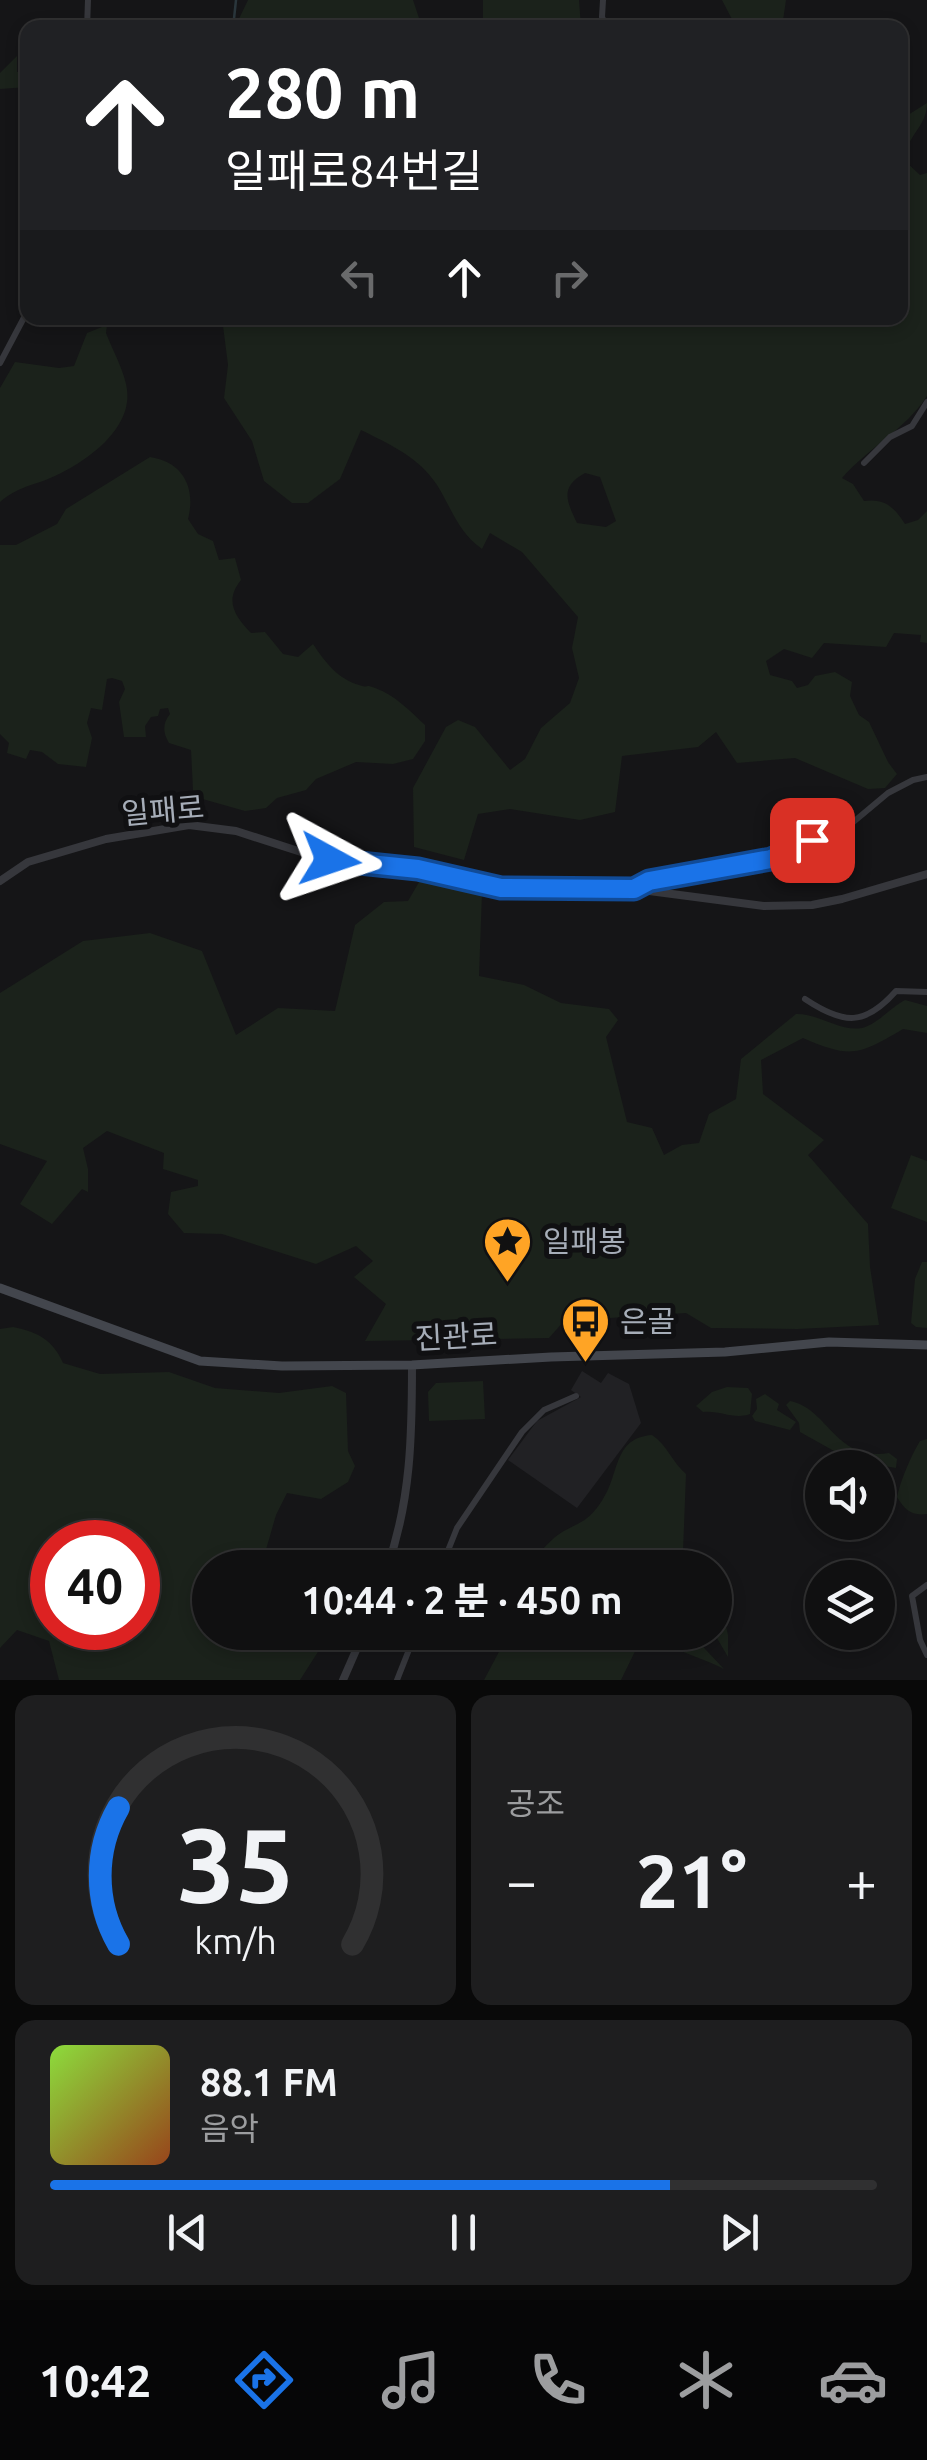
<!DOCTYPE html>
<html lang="ko">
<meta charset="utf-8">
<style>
:root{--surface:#101011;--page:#1e1e1f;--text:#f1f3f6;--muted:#9c9d9f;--line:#303031;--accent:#1a73e8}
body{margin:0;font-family:Ubuntu,"Noto Sans KR",sans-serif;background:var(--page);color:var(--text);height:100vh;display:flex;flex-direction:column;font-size:38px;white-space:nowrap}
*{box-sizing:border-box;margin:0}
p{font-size:32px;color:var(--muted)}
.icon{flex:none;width:55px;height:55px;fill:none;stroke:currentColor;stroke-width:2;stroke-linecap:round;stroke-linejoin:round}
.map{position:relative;height:1680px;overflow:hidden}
.details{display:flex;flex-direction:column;gap:15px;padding:15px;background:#090909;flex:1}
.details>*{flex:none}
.banner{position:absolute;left:20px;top:20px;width:888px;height:305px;border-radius:20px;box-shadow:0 5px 15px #0003,0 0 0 2px var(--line);background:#202124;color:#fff;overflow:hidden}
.controls{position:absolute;left:805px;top:1450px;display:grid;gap:20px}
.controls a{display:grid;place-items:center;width:90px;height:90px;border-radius:50%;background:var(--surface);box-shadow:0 5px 15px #0003,0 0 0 2px var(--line);font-size:50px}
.speed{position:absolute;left:30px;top:1520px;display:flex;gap:20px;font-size:50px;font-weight:700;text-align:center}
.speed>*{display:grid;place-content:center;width:130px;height:130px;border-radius:50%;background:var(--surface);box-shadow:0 5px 15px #0003,0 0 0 2px var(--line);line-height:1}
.speed .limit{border:15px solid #d22;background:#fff;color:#111}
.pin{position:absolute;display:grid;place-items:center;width:85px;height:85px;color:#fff;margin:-42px;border-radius:20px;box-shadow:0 5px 15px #0006}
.me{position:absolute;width:110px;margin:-55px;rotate:95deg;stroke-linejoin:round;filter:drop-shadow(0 0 8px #0008)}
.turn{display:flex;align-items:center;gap:35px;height:210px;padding:0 40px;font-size:45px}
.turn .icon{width:130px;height:130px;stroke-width:2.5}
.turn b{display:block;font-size:70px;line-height:85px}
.lanes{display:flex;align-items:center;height:95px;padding:0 40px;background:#0003;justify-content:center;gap:50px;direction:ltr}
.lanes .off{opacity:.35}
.big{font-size:75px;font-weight:700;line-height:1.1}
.details .card{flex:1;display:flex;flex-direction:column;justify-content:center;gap:15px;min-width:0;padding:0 35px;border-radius:20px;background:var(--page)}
.details .dial{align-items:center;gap:0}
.dial svg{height:260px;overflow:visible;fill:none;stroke:var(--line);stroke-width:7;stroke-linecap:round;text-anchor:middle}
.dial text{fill:var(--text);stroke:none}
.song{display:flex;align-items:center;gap:30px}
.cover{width:120px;height:120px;border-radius:15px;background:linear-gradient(135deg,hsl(90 70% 55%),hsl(20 70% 35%))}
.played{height:10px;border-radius:5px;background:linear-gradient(90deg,var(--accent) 75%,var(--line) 75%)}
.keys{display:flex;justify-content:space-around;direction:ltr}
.heat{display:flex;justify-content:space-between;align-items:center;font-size:55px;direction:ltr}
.details .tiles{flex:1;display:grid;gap:15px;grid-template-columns:1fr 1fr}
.card:last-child{grid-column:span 2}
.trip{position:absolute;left:192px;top:1550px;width:540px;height:100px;border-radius:50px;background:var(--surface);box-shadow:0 5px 15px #0003,0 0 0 2px var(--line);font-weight:700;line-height:100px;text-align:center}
.tab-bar{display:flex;height:160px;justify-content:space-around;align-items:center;background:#060607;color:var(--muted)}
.tab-bar .icon{width:70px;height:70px}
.tab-bar .on{color:var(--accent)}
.tab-bar b{font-size:45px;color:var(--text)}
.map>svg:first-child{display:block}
.built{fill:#212124}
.green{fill:#1b221b;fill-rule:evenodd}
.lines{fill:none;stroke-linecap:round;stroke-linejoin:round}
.stream{stroke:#2a363c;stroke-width:2.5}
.minor{stroke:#36373c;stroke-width:6}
.tertiary{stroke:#36373c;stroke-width:8}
.secondary{stroke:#43464d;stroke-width:9}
.route-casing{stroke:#114b97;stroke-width:25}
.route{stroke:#1a73e8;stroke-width:18}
.labels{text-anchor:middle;stroke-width:10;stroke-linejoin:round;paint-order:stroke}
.street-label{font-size:30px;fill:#a6adb8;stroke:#101012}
.poi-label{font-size:30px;fill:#a6adb8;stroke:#101012;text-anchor:start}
</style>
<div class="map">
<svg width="927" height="1680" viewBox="0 0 927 1680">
<rect width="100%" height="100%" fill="#151517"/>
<path class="built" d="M582 1371 601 1383 608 1373 629 1384 641 1423 577 1508 508 1460 537 1421 581 1397 571 1390Z"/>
<path class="green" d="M248 0H413L422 27H235Z
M483 0H579L581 27H483Z
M722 0H786L782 27H736Z
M17 56V72H27V87L0 89V73Z
M927 103C927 128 906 134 905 161L920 175 927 173V396C905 430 868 448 842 478L853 484 864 501C885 498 894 507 905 524L918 520 927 511V643L920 642 921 635 894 633 886 647 824 643 812 658 784 649 766 661 770 675 792 681 797 688 808 685 815 676 835 672 852 682 850 696 859 715 869 722 888 762 897 774 885 788 868 789 795 758 737 763 716 732 698 747 622 756 615 812 580 820 510 809 478 814 464 860 414 847 413 788 446 727 458 720 475 727 510 770 525 759 541 728 570 703 579 678 572 648 578 617 522 552 490 533 482 549C458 532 452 509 437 485 419 457 389 444 361 430L340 479 308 503H292L264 481 252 441 224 398 228 365 222 318H900V120ZM585 473 600 477 616 521 606 527 577 523C566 500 560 487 585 473Z
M107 325 106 333C112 349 122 366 126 384 137 429 82 465 48 479 28 487 18 487 0 502V388L15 362 59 368 74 366 87 333Z
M150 457C184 462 196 489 188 519L198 534 213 541 219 560 235 558 241 580C224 601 235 616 251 633L265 632 283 654 298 657 313 644C325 662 338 679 359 685 371 689 363 683 375 688 395 695 410 711 425 725V741L413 759 393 764 356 762 316 779 306 790 277 798 266 808 245 811 199 798 193 790 191 750 169 743C163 733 162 724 170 714L168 708 160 709 158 716 151 717 145 726 146 737H124L119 702 125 689 122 681 112 678 107 679 102 710 91 708 87 723 92 738 86 767 58 764 42 752 30 750 26 759 7 753 9 743 0 734V545H16L57 524 66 509Z
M422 877 452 881 482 893 479 976 524 985 561 1003 609 1009 618 1020 606 1037 627 1122 652 1128 664 1155 682 1145 699 1143 709 1114 736 1099 741 1059 796 1014C818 1013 840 1032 862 1028 878 1024 891 1007 905 1000L927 1006V1033L903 1029C859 1055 851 1059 803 1038L761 1060 763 1094 824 1140 808 1155 868 1224 870 1267 879 1325 797 1329 711 1328 686 1313 564 1321 549 1338 365 1341 386 1304 354 1277 373 1261 356 1246 316 1264 222 1234 184 1233 168 1214 171 1192 198 1186V1180L163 1169 164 1153 107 1131 83 1148 88 1169V1192L82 1189 52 1224 20 1204 47 1161 0 1144V993L83 941 150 933 202 951 236 1035 278 1008 335 1011 355 925 384 902 408 901Z
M911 1155 927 1161V1222L891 1208Z
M922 1262H927V1328L916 1327 911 1323 915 1279Z
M13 1327C38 1332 53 1340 63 1363L100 1374 169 1372 215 1388 279 1393 332 1386 346 1393 348 1451 355 1466 348 1482 321 1499 287 1493 276 1515 261 1567 210 1568V1632L330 1633 300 1680H59L49 1641 17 1630 0 1648V1329ZM138 1542V1628H52V1542Z
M483 1381 485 1419 429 1421 428 1392 436 1383Z
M727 1387 748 1388 752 1394 750 1414C734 1420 720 1410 703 1412L696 1406 712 1392Z
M765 1394 779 1404 777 1410 796 1422 790 1430 755 1421 752 1416 757 1409 756 1399Z
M790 1401C828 1408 835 1462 889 1453L897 1459 896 1468 866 1463 860 1467H847L834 1451 800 1432 799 1423 786 1405Z
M652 1435C668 1446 672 1462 686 1474L683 1552 676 1567H526C535 1558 544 1547 554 1538 575 1521 585 1528 603 1499 620 1473 613 1438 652 1435Z
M927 1439V1514C911 1516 905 1510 897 1497 901 1479 911 1456 920 1441Z
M716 1584 728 1635V1657L714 1633Z
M509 1633V1632L644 1633 621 1680H484Z
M667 1633H690L724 1669C707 1660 673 1650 664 1641Z"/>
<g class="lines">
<path class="stream" d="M233 28 236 0"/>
<path class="minor" d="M603 0 602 17 607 28
M87 28 88 0
M0 363 28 310
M864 463 890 437 912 426 927 402
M635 888 649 881 771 859 812 840 839 834 888 793 913 780 927 777
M805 999C844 1025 865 1026 896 991L927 992
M441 1568 457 1528 522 1432 544 1410 576 1396
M927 1585 912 1596 920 1640 927 1655
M397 1680 416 1632"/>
<path class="tertiary" d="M0 881 28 862 106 839 189 825 236 831 329 861 418 869 501 888 634 889 764 906 812 905 842 899 927 874
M387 1568C411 1500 412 1435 412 1365
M343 1680 364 1632"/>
<path class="secondary" d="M0 1288 200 1361 282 1366 412 1365 551 1357 725 1352 829 1342 927 1345"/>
</g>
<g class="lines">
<defs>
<path id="route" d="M330 860 418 869 501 888 634 889 649 881 771 859 812 840"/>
</defs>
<use href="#route" class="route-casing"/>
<use href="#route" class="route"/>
</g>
<defs>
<symbol id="sight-pin" viewBox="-11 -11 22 30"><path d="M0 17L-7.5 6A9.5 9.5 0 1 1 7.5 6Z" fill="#ffa425" stroke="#101012"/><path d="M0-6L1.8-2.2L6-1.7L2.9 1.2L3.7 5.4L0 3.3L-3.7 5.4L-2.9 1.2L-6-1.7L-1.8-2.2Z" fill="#111"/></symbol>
<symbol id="bus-pin" viewBox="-11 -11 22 30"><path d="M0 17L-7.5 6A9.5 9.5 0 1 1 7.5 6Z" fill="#ffa425" stroke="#101012"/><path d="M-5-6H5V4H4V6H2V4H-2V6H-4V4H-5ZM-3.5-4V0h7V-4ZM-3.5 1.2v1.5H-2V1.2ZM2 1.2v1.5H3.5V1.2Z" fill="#111"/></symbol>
</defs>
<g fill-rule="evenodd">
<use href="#sight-pin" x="480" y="1214" width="55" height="75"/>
<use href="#bus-pin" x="558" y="1294" width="55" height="75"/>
</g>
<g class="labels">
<g class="street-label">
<text transform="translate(163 811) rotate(-5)" y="10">일패로</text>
<text transform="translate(456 1337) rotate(-3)" y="10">진관로</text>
</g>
<g class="poi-label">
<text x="543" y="1252">일패봉</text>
<text x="620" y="1332">은골</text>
</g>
</g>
</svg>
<div class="controls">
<a><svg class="icon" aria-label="sound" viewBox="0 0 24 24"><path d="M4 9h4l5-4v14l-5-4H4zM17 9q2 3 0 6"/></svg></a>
<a><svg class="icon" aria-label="layers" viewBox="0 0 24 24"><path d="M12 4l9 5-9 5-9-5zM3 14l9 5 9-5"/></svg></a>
</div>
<div class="speed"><div class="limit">40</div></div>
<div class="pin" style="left:812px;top:840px;background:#d93025"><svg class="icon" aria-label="arrive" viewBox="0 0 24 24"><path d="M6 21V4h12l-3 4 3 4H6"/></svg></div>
<svg class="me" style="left:330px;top:860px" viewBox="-20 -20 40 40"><path d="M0-17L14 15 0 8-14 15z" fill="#1a73e8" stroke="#fff" stroke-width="4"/></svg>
<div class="trip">10:44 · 2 분 · 450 m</div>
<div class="banner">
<div class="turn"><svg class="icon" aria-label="ahead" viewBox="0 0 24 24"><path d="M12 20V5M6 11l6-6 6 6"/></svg><div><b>280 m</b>일패로84번길</div></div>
<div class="lanes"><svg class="icon off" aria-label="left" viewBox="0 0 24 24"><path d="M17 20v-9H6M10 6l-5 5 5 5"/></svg><svg class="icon" aria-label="ahead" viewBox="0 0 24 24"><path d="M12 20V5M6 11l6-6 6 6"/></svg><svg class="icon off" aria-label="right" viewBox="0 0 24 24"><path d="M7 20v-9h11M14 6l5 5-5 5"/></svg></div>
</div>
</div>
<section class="details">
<div class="tiles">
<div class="card dial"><svg viewBox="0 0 100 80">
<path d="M14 69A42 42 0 1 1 86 69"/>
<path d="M14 69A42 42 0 0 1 14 27" stroke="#1a73e8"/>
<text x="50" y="56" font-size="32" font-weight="700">35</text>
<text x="50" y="72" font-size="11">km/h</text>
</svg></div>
<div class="card"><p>공조</p>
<div class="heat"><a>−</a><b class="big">21°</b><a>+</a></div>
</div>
<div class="card">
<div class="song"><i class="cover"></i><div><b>88.1 FM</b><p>음악</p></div></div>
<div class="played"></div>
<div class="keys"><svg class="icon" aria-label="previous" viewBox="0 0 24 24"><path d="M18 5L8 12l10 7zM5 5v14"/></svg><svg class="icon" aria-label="pause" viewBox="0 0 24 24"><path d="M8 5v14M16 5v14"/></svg><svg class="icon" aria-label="next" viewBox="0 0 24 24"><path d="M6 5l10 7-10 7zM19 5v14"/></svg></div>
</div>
</div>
</section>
<nav class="tab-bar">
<b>10:42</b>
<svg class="icon on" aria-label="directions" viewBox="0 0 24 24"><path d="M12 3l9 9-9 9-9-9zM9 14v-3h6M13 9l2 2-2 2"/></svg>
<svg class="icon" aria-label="music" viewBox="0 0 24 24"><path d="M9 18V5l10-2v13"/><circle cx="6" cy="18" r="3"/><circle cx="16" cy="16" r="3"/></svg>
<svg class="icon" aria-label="phone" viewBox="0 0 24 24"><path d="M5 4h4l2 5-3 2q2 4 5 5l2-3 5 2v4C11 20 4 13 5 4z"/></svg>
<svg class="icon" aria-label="climate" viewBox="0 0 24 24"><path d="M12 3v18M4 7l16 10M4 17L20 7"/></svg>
<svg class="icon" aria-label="car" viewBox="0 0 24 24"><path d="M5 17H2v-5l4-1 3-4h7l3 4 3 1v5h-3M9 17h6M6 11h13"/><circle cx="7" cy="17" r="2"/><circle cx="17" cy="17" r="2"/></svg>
</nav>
